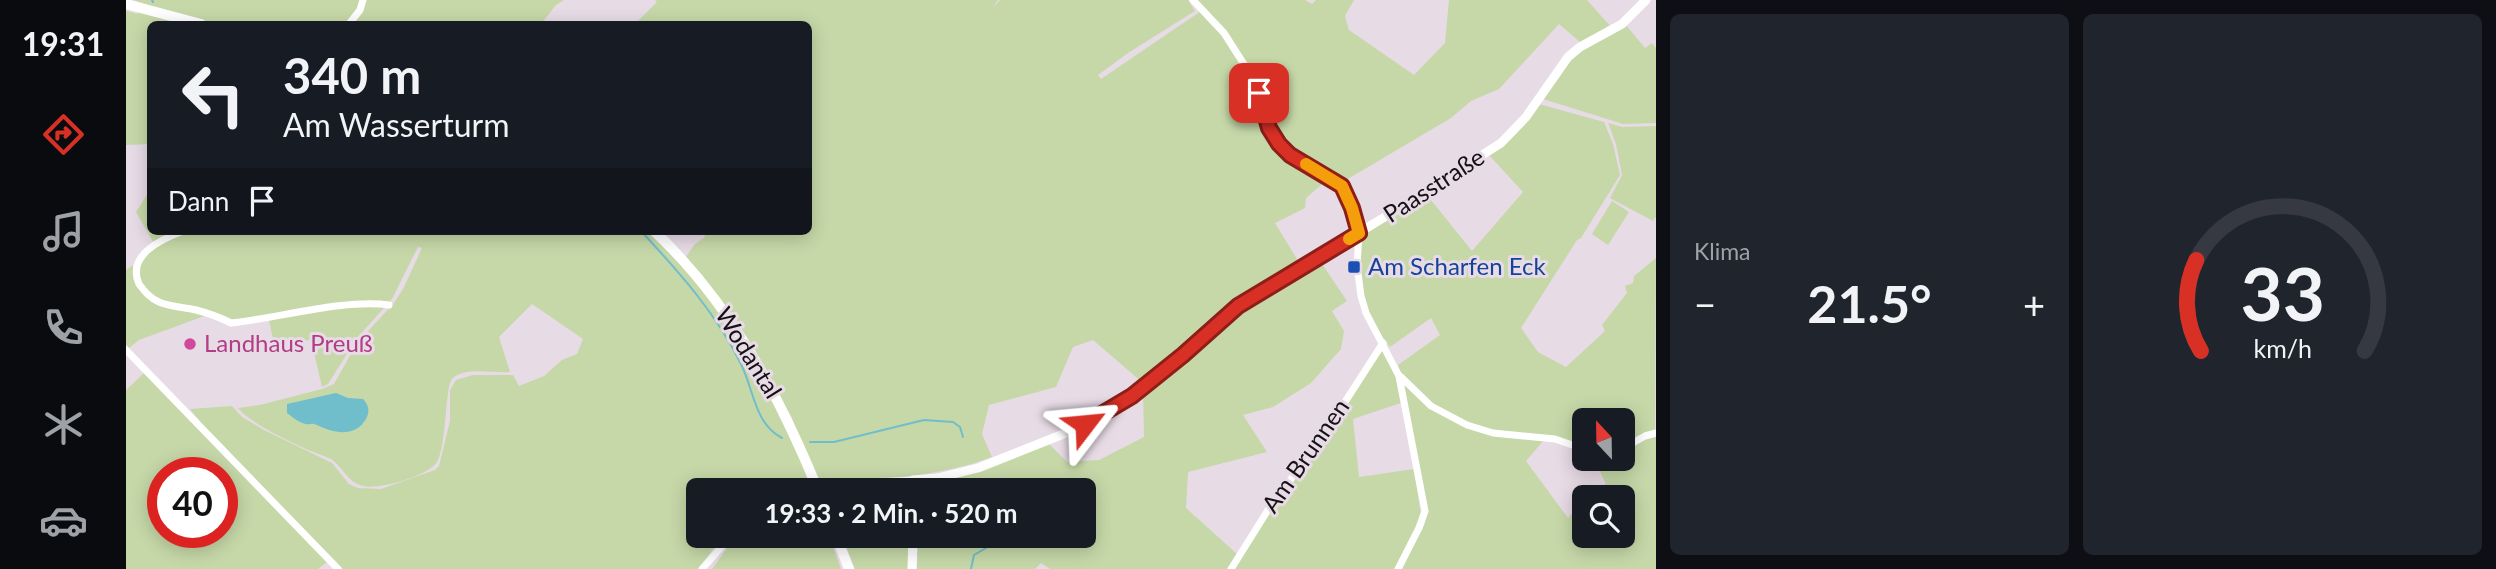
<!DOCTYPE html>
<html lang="de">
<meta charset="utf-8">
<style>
:root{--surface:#171b24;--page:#20242c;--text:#f1f3f6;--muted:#9ea1a6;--line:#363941;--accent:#d93025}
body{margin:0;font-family:Lato,sans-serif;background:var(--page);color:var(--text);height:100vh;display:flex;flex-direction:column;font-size:26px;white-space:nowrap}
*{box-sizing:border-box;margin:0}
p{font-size:23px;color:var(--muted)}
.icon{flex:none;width:38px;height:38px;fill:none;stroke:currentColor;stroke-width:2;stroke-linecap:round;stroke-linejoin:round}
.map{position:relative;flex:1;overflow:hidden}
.drawer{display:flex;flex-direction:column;gap:14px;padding:14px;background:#0d0f14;width:840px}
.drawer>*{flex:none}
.hud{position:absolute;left:21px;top:21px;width:665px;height:214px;border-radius:10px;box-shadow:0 4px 18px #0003;background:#171b24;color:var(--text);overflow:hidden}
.needle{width:46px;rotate:338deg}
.fabs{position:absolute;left:1446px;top:408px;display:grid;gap:14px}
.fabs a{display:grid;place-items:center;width:63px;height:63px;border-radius:10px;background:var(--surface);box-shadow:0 4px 18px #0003;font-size:35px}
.speed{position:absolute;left:21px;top:457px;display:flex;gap:14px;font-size:35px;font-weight:700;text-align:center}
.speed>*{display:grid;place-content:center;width:91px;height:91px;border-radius:50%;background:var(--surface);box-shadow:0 4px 18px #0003;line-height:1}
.speed .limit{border:10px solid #d22;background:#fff;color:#111}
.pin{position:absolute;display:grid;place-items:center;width:60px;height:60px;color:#fff;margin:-30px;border-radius:14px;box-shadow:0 4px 10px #0006}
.me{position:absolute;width:77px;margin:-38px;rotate:61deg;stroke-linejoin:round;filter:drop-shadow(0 0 5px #0008)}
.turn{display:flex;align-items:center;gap:24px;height:147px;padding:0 21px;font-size:32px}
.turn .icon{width:91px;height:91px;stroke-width:2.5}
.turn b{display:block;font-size:49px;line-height:60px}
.then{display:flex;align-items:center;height:66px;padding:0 21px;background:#0003;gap:14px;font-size:26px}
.big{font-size:52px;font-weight:700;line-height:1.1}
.drawer .tile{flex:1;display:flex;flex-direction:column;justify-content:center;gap:10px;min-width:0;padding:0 24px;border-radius:10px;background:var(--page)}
.drawer .dial{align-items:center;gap:0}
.dial svg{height:182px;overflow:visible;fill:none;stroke:var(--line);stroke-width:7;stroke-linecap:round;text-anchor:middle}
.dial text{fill:var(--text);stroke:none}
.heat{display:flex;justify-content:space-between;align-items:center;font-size:38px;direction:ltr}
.drawer .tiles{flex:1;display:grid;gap:14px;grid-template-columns:repeat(2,1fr)}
.trip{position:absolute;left:560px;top:478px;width:410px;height:70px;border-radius:10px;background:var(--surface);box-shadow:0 4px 18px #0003;font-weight:700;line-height:70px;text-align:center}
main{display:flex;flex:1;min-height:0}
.menu{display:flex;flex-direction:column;width:126px;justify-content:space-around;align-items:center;background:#090b0e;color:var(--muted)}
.menu .icon{width:49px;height:49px}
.menu .selected{color:var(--accent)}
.menu b{font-size:32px;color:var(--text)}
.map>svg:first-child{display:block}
.green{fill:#c6d8a8;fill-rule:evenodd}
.water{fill:#70bdcb}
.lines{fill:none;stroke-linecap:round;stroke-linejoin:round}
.stream{stroke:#70bdcb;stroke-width:2}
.minor{stroke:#fff;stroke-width:7}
.tertiary{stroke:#fff;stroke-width:9}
.secondary{stroke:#fff;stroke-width:10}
.route-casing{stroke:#8d1f18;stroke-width:18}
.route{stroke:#d93025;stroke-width:12}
.slow{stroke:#f59e0b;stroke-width:12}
.transit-dot{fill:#1a4fb4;stroke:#e7dbe6;stroke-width:2.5}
.hotel-dot{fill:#d1479c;stroke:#e7dbe6;stroke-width:2.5}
.labels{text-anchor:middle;stroke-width:6;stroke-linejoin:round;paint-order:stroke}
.street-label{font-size:24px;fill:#151115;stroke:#e7dbe6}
.transit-label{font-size:24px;fill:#164399;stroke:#e7dbe6;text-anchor:start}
.hotel-label{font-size:24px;fill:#b23c85;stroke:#e7dbe6;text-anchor:start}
</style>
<main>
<nav class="menu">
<b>19:31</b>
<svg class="icon selected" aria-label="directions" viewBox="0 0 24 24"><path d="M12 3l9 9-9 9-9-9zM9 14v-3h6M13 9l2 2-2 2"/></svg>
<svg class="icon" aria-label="music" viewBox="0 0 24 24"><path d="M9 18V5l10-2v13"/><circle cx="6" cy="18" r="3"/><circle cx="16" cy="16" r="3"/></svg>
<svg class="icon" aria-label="phone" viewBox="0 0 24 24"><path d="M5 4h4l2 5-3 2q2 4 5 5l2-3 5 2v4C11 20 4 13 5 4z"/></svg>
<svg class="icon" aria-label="climate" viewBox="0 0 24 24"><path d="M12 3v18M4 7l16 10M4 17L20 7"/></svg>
<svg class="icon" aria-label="car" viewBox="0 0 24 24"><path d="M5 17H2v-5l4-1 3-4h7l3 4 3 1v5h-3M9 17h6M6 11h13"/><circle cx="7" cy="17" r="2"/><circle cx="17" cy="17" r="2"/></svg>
</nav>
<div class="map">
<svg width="1530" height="569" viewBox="0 0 1530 569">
<rect width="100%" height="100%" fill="#e7dbe6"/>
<path class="green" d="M7 0H235L231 10 221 24H24V144L0 145V11L12 14 17 3Z
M239 0H438L430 5 415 24H225Z
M529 0H872L867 7 874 0H1062L1069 11 1002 53 972 75 975 79 1075 11 1095 33 1120 69 1150 145 1201 180 1180 198 1179 208 1149 223 1174 264 1109 305 1017 383 967 340 947 347 930 387 863 405 856 434 866 457C840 467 813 472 785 476 754 479 723 477 692 485L665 416 609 323 559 258 569 244 579 237 576 231H682V24H509L531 2Z
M1071 0H1179L1186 4 1190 0H1228L1219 16 1223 30 1288 75 1319 43 1323 0H1461L1485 27 1455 43 1433 24 1373 89 1345 101 1325 118 1215 183 1166 154 1155 143 1144 128 1123 68Z
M1499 24 1519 48 1526 43 1530 48V123L1497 124 1414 98 1449 54Z
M1413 104 1478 122 1487 144 1494 175 1455 238 1451 240 1395 328 1412 352 1440 367 1479 331 1476 325 1501 293 1499 286 1507 283 1508 276 1530 258 1529 431 1496 447V420H1458V446L1368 431 1343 423 1305 404 1275 373 1272 365 1314 335 1305 318 1264 347C1259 340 1253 332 1248 324 1236 303 1229 258 1238 235L1301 195 1346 251 1397 192 1362 154 1389 135Z
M1482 123 1496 127 1530 126V217L1527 221 1484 198 1496 175 1490 144Z
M24 190V231H54L27 242 10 212Z
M1486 201 1503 212 1482 245 1466 234Z
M63 231H522C567 274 608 323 638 378 656 413 671 450 688 486L674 490H572V536H597L572 569H217L84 434 64 409 106 406 116 417 138 430 206 463 223 484 232 488 255 489 309 470 313 466 324 421V390L330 380 347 375H387L393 386 418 376 436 360 451 354 457 339 406 304 373 337 384 372C368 374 339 366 326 379 319 386 321 444 311 462 303 476 252 490 237 486 222 483 217 467 205 459 199 456 192 454 185 451 166 443 124 423 112 408L134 405 196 389 208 384 231 343 268 303 277 289 296 248 292 247 266 299 231 338 202 384 196 387 185 340 148 344 143 320 105 321 35 301 16 286 10 267 20 252 46 237Z
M1194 261 1221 301 1206 311 1218 331 1215 349 1185 383 1147 407 1117 415 1141 452 1062 472 1060 508 1111 554 1144 511 1257 348 1270 379 1275 403 1227 419 1233 477 1288 469 1295 515 1269 569H924L915 563 909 569H791L792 536H957V490H792L799 483 922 443 941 462 973 460 1018 437 1017 391 1115 307Z
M7 265V276L21 297 81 315 13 340 3 348 0 344V270Z
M18 373 201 562 192 569H0V390ZM37 472H96V532H37Z
M1280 385 1339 426 1418 440 1400 461 1442 518 1458 499V536H1496V497H1459L1480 484 1468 459 1496 458V451L1508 443 1530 435V569H1276L1298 525 1301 514 1277 387Z
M774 485 780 490H716Z
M616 536H703L715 569H586L602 547Z
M716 536H782V569H729Z"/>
<path class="water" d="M210 393 222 398 237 399C243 406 244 411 240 419 229 438 207 433 191 425 184 422 188 425 180 424 174 423 166 417 161 413V404Z"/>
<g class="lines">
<path class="stream" d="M26 0 27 2
M515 231C553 272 590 313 615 364 628 390 628 423 656 438
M684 442H708L798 420 827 422 834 427 837 437
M843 486V490
M845 569 848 555 860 548 851 536"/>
<path class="minor" d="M1067 0 1098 33 1121 69 1134 95 1143 128 1153 144 1164 155 1216 186 1226 208 1233 233 1231 266 1235 296 1240 313 1273 376 1299 511 1293 528 1272 569
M223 24 234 10 237 0
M57 231C36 239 0 255 13 284 19 292 24 298 33 302 44 307 58 307 70 310 82 313 93 317 105 323 153 318 217 299 263 305
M0 350 212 569
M1274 376 1305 406 1341 425 1367 433 1429 439 1458 449
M1496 449 1519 436 1530 433
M689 490 722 484 787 480
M576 569 605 536
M1105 569 1142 510 1197 436 1257 343"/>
<path class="tertiary" d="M787 490V480L811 478 852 468 940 433 988 409 1057 355 1112 306 1262 215 1375 143 1400 117 1442 57 1454 47 1496 24 1520 0
M786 569 787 536"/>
<path class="secondary" d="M0 4 75 24
M528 231C604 302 653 395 692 490
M710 536 723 569"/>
</g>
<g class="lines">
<defs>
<path id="route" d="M959 424 1006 396 1057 355 1112 306 1233 233 1226 208 1216 186 1164 155 1153 144 1143 128 1133 93"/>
</defs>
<use href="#route" class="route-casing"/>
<use href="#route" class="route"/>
<path class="slow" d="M1180 164 1216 186 1226 208 1233 233 1223 239"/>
</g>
<rect class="transit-dot" x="1221" y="260" width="14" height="14" rx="3.5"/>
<circle class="hotel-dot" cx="64" cy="344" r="7"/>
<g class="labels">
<g class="street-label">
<text transform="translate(1308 186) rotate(-33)" y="8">Paasstraße</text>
<text transform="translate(622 353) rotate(58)" y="8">Wodantal</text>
<text transform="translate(1180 456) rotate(-55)" y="8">Am Brunnen</text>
</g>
<g class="transit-label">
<text x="1242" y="275">Am Scharfen Eck</text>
</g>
<g class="hotel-label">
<text x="78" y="352">Landhaus Preuß</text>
</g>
</g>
</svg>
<div class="fabs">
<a><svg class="needle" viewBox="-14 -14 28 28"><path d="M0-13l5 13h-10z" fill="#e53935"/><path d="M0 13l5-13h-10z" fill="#9ea1a6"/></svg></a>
<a><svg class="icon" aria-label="search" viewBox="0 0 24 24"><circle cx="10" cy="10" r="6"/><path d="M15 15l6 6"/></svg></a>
</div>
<div class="speed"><div class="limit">40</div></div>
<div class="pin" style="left:1133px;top:93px;background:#d93025"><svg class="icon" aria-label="arrive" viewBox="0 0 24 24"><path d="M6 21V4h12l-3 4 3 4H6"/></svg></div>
<svg class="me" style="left:959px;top:424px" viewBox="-20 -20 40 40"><path d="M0-17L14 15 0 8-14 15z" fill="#d93025" stroke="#fff" stroke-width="4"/></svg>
<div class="trip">19:33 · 2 Min. · 520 m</div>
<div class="hud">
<div class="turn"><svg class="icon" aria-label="left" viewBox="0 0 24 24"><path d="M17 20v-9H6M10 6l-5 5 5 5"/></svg><div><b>340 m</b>Am Wasserturm</div></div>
<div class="then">Dann<svg class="icon" aria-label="arrive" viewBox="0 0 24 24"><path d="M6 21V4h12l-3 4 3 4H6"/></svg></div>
</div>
</div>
<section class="drawer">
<div class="tiles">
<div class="tile"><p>Klima</p>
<div class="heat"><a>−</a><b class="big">21.5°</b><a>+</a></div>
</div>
<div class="tile dial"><svg viewBox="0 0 100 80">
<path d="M14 69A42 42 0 1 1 86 69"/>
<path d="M14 69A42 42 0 0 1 12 29" stroke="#d93025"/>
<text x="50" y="56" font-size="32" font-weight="700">33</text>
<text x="50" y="72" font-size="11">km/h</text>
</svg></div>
</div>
</section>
</main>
